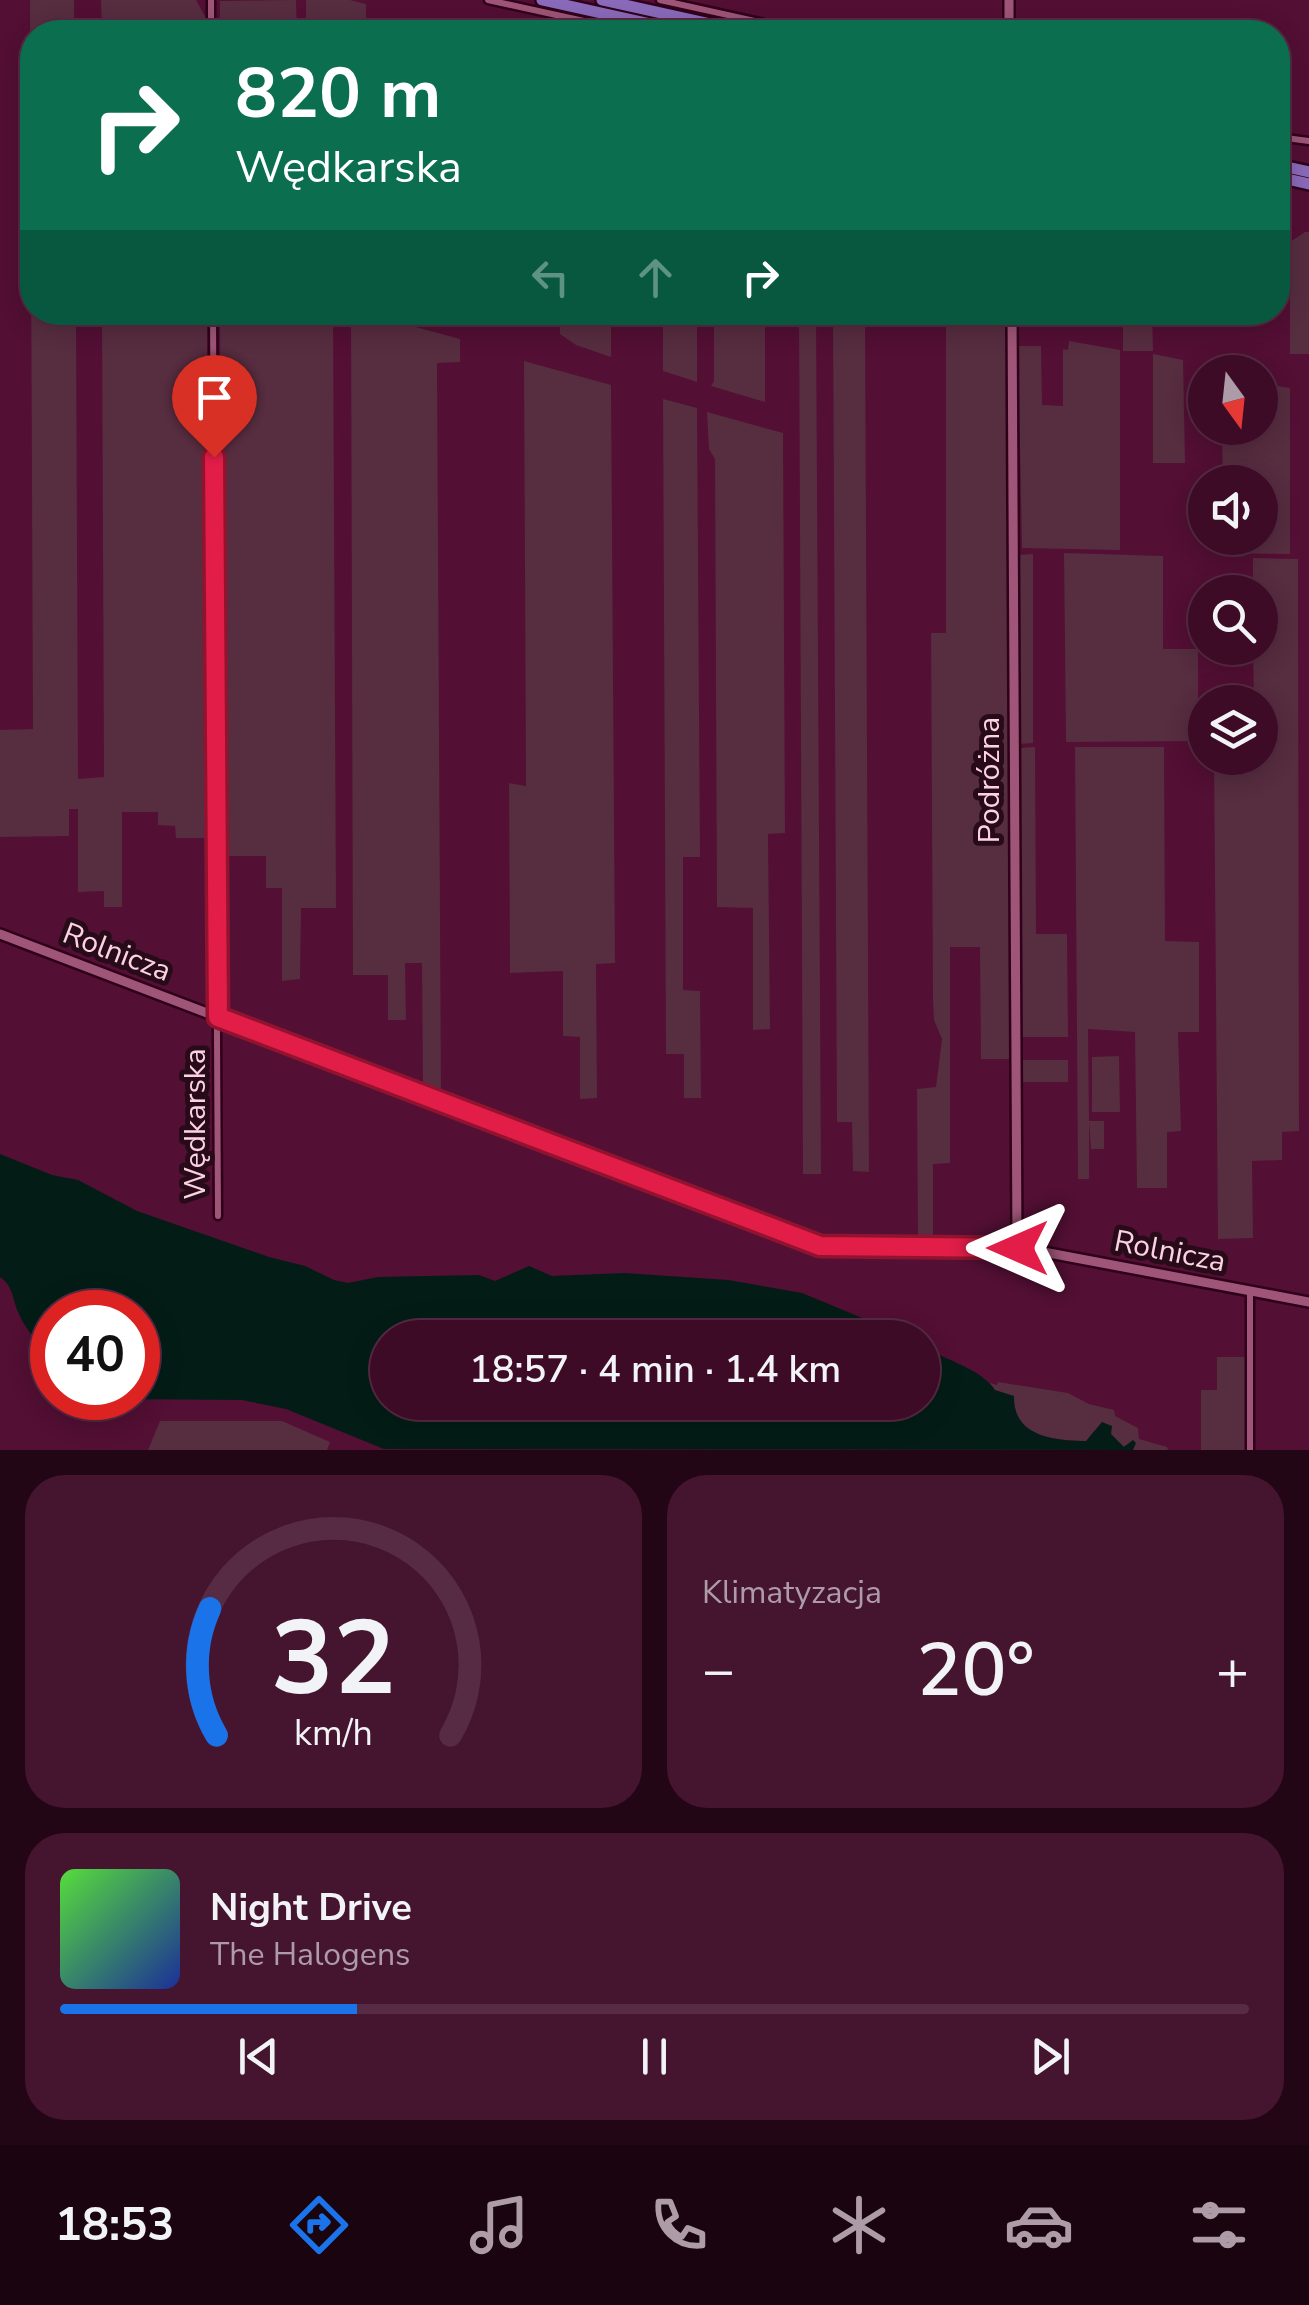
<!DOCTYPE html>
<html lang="pl">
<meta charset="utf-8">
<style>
:root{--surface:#3e0b27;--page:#45142f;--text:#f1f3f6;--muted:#ad9ba7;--line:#572b44;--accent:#1a73e8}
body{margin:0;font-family:"Nunito Sans",sans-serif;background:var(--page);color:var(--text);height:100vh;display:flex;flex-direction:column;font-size:38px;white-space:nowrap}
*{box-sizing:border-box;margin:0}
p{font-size:32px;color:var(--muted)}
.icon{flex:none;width:55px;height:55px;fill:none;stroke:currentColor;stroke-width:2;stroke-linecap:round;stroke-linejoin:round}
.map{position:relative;height:1450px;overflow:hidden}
.drawer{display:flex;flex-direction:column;gap:25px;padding:25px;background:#220615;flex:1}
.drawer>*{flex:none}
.guide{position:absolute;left:20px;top:20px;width:1270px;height:305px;border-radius:40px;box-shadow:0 5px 25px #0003,0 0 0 2px var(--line);background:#0b6e4f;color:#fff;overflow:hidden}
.needle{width:65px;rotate:165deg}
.controls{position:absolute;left:1188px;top:355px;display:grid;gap:20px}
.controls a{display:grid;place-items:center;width:90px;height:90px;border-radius:50%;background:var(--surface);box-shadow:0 5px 25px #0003,0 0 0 2px var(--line);font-size:50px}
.speed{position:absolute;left:30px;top:1290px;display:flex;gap:20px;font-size:50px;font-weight:700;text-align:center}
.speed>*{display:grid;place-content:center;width:130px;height:130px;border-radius:50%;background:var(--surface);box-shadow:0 5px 25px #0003,0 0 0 2px var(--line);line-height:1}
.speed .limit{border:15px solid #d22;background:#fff;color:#111}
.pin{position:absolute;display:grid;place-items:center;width:85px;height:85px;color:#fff;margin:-102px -42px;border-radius:50% 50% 50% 0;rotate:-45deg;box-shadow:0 0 10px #0007}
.pin .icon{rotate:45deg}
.me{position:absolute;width:110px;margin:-55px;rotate:270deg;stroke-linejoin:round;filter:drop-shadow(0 0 8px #0008)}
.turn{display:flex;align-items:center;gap:35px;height:210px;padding:0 50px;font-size:45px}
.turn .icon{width:130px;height:130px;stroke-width:2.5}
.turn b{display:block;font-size:70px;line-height:85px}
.lanes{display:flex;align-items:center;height:95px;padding:0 50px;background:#0003;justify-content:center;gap:50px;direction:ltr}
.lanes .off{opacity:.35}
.big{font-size:75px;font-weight:600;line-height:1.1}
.drawer .card{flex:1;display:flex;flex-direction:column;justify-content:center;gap:15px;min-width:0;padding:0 35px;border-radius:40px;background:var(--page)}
.drawer .dial{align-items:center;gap:0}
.dial svg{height:260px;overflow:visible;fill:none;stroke:var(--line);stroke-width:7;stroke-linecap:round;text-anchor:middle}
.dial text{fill:var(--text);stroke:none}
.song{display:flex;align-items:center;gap:30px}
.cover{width:120px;height:120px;border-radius:15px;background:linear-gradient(135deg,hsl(110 70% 55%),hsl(230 70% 35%))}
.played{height:10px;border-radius:5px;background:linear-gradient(90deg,var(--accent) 25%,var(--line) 25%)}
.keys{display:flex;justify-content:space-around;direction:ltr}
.heat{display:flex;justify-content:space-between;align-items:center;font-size:55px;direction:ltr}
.drawer .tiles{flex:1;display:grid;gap:25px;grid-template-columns:1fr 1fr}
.card:last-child{grid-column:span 2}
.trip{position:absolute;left:370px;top:1320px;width:570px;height:100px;border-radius:50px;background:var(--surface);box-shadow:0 5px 25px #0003,0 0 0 2px var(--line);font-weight:600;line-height:100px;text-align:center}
.menu{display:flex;height:160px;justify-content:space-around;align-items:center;background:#190410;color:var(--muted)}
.menu .icon{width:70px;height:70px}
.menu .active{color:var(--accent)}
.menu b{font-size:45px;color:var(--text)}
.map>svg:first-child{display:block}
.green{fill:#572d40}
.water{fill:#031d16}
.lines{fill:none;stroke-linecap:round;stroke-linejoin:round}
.minor-casing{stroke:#30001b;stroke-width:11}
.tertiary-casing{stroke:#30001b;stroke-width:14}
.trunk-casing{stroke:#30001b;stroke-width:16}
.minor{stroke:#9f5577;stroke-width:6}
.tertiary{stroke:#9f5577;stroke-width:9}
.trunk{stroke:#8a6aba;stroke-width:11}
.route-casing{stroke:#92132f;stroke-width:25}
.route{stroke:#e11d48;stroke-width:18}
.labels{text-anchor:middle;stroke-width:10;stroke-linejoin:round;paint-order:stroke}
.street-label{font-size:30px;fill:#fcd1e2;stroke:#280b19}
</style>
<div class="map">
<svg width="1309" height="1450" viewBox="0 0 1309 1450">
<rect width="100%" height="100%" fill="#530f34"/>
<path class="green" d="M30 0H74V32H32V312L76 313 78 779 104 777 102 313H207L210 838H176L175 826 158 825V812H122V907H104V891L78 892V809H69V836L0 837V730L33 729Z
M101 0H196L207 20V32H102Z
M296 0 297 32H220V1Z
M306 0H350L366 4V32H306Z
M1305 232H1309V354H1290V292L1278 291V238L1284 246Z
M220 313H333L336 908H301L300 979 282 981V888H266V856H223Z
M351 313H364L460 339V362L437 363 441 1095 423 1089 422 963H405L406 1020H388V975H353Z
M560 313H611V357L576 345 560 334Z
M663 313H697V382L663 371Z
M714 313H765V402L711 386 714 381Z
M799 313H816L821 1174H803Z
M833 313H865L869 1172 853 1171 852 1122H837Z
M946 313H1008L1013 1059H981L980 947H950V1163L933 1164V1241H918L917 1089 936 1087 942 1039 934 1020 933 999 931 633H946Z
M1123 313H1152L1153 351H1123Z
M1069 341 1120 350V550L1022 548 1018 346H1041L1042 405 1063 406V349L1068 350Z
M1153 354 1183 360 1185 463H1153Z
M524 361 611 385 615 963 596 964 597 1098 580 1099V1037L563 1036V971L510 973 509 783 526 786Z
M1260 383 1290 388V554L1223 553V538H1260V482H1223L1222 428H1260Z
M663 399 697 408 700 857H683V990L700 991 701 1098H684V1054H666Z
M707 412 783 433 785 833 768 834 770 1029 753 1030V908L717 907 715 459 709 449Z
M1064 553 1163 556V649H1198V741L1066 742Z
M1033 554V743L1019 744 1018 555Z
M1253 558 1298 559 1299 1131 1282 1132V1160L1252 1161 1253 1238 1218 1239 1214 758H1260V702H1254L1253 648H1260V592H1253Z
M1035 747 1036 934H1067L1068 1037H1021L1019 748Z
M1075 747H1164L1165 941 1199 942V1032H1178L1181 1131 1167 1132V1188H1137L1135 1032 1088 1029 1089 1121H1104V1149H1091L1089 1122V1179H1078Z
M1119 1056 1120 1112H1092V1057Z
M1021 1060H1068V1082H1022Z
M1217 1357H1246V1450H1201V1390H1217Z
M998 1382 1068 1393 1089 1404 1114 1410 1115 1416 1138 1428 1139 1439 1167 1447 1168 1450H1133L1134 1441 1123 1447 1111 1434 1094 1431 1087 1441C1066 1441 1028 1438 1017 1419 1009 1406 1005 1396 991 1388L990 1383 997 1385Z
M160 1421H282L330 1442 327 1450H148Z"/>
<path class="water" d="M0 1154 52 1175 78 1180 137 1211 269 1257 305 1266 334 1280 348 1283 378 1277 479 1275 495 1281 529 1266 552 1276 624 1273 728 1280 802 1293 908 1337 388 1338V1402H922L923 1347C944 1359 983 1370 995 1390L1014 1396C1013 1436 1053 1441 1086 1441L1102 1422 1112 1426 1111 1434 1124 1447 1133 1440 1136 1443 1133 1450 384 1449 286 1409 242 1400 115 1399 112 1398H138V1312H52V1358C39 1345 25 1329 18 1312 12 1297 13 1286 0 1277Z"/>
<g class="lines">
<defs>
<path id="minor" d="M211 0V32
M488 0 634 32
M660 0 805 32
M1278 137 1309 141
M213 312 218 1216
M1250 1450V1291"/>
<path id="tertiary" d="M1009 0V32
M1012 312 1017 1247
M0 934 820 1247H1017L1309 1302"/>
<path id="trunk" d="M542 0 687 32
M602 0 747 32
M1278 165 1309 172
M1278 177 1309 184"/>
</defs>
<use href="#minor" class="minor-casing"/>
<use href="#tertiary" class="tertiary-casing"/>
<use href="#trunk" class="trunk-casing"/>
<use href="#minor" class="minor"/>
<use href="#tertiary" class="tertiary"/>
<use href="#trunk" class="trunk"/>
</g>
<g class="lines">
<defs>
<path id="route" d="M214 457 218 1017 820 1246 1018 1248"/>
</defs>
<use href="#route" class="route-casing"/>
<use href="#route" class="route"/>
</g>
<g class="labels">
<g class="street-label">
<text transform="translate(989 780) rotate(-90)" y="10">Podróżna</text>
<text transform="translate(117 952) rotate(21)" y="10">Rolnicza</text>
<text transform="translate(195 1124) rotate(-90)" y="10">Wędkarska</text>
<text transform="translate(1170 1251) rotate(11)" y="10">Rolnicza</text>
</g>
</g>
</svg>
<div class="controls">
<a><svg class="needle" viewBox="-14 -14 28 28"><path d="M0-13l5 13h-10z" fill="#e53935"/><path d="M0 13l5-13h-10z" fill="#ad9ba7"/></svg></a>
<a><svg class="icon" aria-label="sound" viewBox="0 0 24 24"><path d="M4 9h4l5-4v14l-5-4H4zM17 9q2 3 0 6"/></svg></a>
<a><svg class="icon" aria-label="search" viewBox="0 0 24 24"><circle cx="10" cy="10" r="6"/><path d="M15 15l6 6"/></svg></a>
<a><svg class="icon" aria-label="layers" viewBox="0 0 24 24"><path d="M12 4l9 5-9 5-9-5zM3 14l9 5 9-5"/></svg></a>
</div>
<div class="speed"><div class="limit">40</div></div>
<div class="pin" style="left:214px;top:457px;background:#d93025"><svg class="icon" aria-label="arrive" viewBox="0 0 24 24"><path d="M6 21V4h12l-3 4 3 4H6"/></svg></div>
<svg class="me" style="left:1018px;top:1248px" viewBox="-20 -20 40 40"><path d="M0-17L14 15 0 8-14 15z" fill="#e11d48" stroke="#fff" stroke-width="4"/></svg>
<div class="trip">18:57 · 4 min · 1.4 km</div>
<div class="guide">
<div class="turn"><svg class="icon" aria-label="right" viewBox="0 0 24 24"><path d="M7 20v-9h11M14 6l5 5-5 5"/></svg><div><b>820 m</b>Wędkarska</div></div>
<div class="lanes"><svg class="icon off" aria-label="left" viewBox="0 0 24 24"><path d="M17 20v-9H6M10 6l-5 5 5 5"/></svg><svg class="icon off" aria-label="ahead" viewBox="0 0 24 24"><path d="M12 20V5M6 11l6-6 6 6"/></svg><svg class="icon" aria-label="right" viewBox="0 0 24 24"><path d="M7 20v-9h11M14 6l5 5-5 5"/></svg></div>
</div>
</div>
<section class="drawer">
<div class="tiles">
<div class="card dial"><svg viewBox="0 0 100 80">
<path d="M14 69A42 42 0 1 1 86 69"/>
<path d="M14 69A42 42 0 0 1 12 30" stroke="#1a73e8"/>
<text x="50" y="56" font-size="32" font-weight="700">32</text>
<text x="50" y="72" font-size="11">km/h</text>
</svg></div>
<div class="card"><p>Klimatyzacja</p>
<div class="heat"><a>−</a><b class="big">20°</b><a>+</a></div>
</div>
<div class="card">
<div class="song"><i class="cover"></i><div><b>Night Drive</b><p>The Halogens</p></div></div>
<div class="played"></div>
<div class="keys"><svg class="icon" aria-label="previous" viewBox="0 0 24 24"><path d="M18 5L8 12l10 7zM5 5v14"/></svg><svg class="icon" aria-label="pause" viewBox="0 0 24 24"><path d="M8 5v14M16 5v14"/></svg><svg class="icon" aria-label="next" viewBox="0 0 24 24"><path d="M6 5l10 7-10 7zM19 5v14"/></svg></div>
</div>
</div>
</section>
<nav class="menu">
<b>18:53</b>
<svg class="icon active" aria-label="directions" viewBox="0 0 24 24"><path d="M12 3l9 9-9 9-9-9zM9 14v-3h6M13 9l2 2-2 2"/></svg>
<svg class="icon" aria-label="music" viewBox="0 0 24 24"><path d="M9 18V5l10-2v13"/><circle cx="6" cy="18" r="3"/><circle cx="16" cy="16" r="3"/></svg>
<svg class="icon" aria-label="phone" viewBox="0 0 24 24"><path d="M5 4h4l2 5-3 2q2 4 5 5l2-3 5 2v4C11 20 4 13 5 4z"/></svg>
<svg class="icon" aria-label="climate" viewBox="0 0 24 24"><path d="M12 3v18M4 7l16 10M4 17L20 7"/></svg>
<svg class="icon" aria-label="car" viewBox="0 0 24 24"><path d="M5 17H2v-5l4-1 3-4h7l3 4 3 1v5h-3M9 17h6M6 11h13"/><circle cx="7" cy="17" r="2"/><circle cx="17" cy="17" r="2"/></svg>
<svg class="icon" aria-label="filters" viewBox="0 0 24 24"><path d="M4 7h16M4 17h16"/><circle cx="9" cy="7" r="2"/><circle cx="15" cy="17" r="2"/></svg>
</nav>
